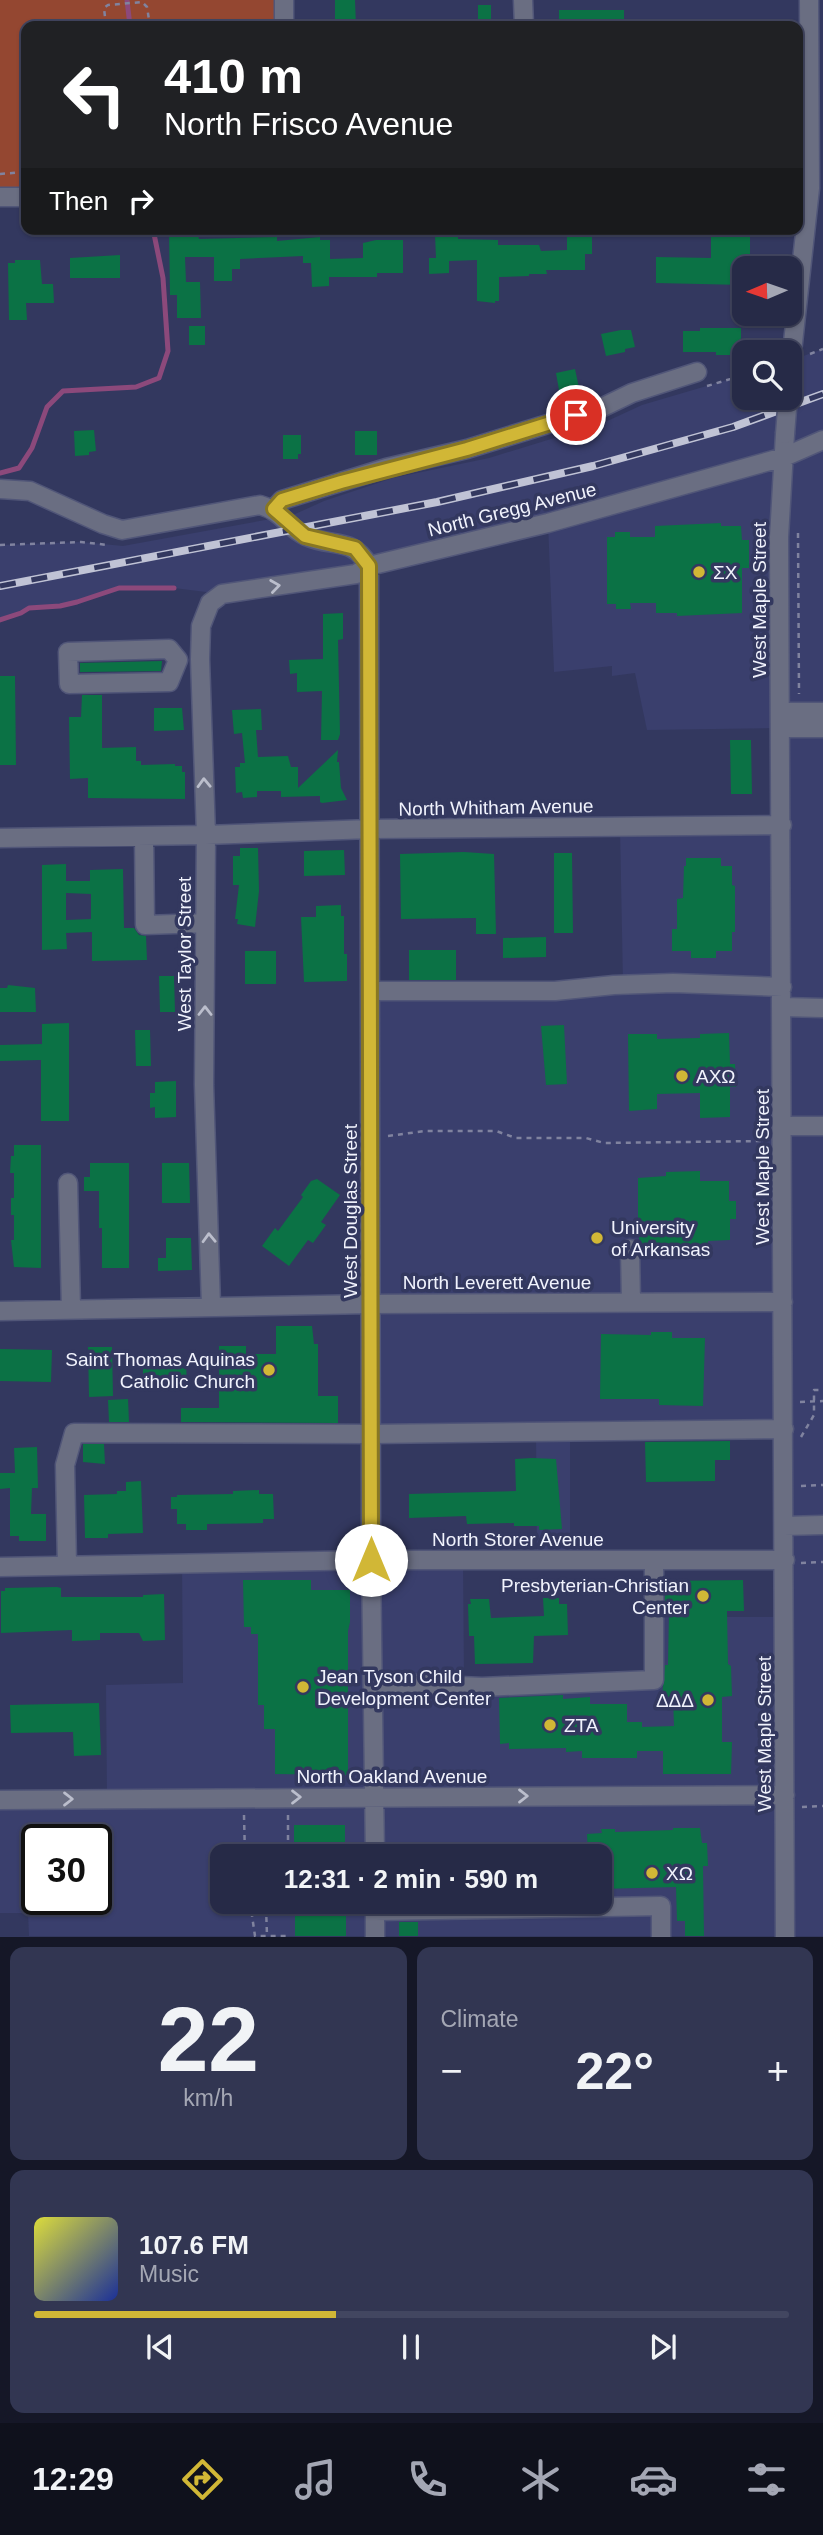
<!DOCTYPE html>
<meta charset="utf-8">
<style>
:root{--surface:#262a47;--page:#323652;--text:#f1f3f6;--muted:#a4a7b4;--line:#424660;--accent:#d1b736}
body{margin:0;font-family:Arial,sans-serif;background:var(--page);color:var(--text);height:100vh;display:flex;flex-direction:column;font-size:26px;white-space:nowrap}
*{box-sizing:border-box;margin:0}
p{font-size:23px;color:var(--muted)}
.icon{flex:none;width:38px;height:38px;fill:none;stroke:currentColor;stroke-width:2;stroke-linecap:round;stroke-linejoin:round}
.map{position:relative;height:1937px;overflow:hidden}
.sheet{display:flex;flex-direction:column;gap:10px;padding:10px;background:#151727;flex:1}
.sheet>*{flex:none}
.top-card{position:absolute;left:21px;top:21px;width:782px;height:214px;border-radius:14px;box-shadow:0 2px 5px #0004,0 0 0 2px var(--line);background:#202124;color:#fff;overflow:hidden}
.needle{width:46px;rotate:268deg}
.fabs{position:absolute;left:732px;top:256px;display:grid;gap:14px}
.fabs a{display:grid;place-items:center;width:70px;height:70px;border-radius:14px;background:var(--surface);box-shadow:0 2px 5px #0004,0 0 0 2px var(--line);font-size:35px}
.speed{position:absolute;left:21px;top:1824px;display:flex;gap:14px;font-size:35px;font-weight:700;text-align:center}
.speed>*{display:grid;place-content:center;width:91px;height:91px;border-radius:50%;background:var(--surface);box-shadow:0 2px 5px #0004,0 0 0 2px var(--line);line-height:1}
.speed .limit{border:4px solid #111;border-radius:10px;background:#fff;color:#111}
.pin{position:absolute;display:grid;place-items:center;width:60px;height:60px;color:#fff;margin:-30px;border:4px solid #fff;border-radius:50%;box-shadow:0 2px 7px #0007}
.me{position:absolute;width:77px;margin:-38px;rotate:0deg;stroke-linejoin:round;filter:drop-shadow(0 0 5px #0008)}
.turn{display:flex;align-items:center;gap:24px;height:147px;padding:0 28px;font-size:32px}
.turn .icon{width:91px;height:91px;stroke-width:2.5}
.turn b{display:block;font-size:49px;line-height:60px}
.then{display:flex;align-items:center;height:66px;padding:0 28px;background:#0003;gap:14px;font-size:26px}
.big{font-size:52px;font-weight:700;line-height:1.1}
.sheet .tile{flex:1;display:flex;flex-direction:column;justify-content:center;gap:10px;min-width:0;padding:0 24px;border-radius:14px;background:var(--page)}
.sheet .dial{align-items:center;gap:0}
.dial b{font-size:91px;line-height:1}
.song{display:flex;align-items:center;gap:21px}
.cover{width:84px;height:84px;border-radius:10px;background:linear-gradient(135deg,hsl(60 70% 55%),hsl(230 70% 35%))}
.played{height:7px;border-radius:4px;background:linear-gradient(90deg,var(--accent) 40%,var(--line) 40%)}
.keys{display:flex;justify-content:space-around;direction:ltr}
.heat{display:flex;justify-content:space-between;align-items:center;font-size:38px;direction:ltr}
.sheet .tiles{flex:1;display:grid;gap:10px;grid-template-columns:1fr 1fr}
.tile:last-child{grid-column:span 2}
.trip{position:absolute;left:210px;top:1844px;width:402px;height:70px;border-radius:14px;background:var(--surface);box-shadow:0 2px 5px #0004,0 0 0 2px var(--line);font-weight:700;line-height:70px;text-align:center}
.dock{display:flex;height:112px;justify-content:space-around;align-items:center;background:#0f111c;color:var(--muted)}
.dock .icon{width:49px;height:49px}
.dock .current{color:var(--accent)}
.dock b{font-size:32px;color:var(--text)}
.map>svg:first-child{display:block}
.built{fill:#3a3f6d;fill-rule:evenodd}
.green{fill:#944731}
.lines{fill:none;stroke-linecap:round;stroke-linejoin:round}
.stream{stroke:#8c497b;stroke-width:5}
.building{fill:#0b7245;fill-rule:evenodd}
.minor-casing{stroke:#515678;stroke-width:21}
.path{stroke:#80839f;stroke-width:2.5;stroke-dasharray:5 5;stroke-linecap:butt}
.minor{stroke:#6a6e82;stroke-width:18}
.rail-casing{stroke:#c0c3d5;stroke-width:8}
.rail{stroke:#33385f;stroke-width:5;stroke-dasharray:16;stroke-linecap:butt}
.minor-bridge-casing{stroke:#515678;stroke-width:21;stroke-linecap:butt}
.path-bridge{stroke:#80839f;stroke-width:2.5;stroke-dasharray:5 5;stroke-linecap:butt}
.minor-bridge{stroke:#6a6e82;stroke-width:18}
.oneway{stroke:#bbbecc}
.route-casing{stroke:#887723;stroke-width:18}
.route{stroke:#d1b736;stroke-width:12}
.poi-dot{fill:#d1b736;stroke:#33385f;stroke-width:2.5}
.labels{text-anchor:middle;stroke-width:7;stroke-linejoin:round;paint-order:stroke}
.street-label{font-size:19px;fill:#f1f3fd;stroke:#33385f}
.poi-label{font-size:19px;fill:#f1f3fd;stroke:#33385f;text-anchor:start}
</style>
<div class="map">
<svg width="823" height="1937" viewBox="0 0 823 1937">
<rect width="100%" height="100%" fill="#33385f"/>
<path class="built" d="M823 349V1936H29L28 1913H0V1800L107 1799 106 1685 183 1683 182 1563 463 1560 464 1680H654V1617H784V1429L570 1432V1541H594L595 1560H537L536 1431 372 1434 371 991 623 984 620 827 782 825 781 728 647 730 635 673 612 676V666L554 672 548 523 369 566 222 594 174 588H119L77 602 60 606 29 608 0 620V545L81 542 123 546 293 515 324 501 393 478 489 458 603 423 642 405 744 375V397H789V361ZM37 1839H96V1899H37ZM222 1857H600V1902H222Z"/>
<path class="green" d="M0 0H284V26H26V197H0Z"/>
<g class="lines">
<path class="stream" d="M127 0 130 26
M0 473 19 468 32 448 47 407 63 391 136 387 159 378 168 351 163 278 153 229
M0 620 21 613 29 608 60 606 77 602 119 588H174"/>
</g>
<path class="building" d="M335 0H355L356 26H335Z
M478 5H491V26H478Z
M559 10H624V26H559Z
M711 229H750V268H744V285L656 283V257L711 258Z
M169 230H197L199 239 277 237V241L320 237V240H330V259L363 258V243L376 240H403V273H377V277H329V286L312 287 311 263H303V256L240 259V269H232V281H214V257H185L186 282H200L201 318H177V295H170Z
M574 230H592V254H585V270H546L547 274H529V276L499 277V301H495V303L477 301V260L449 261V273L429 274V258H436L435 234 458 233V239L498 240V245H539L541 251 567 250V233H574Z
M120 255V278H70V258Z
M15 260H40L42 284H53L54 303H26L27 320H9L8 263H15Z
M189 326H205V345H189Z
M700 328H741V351H732V355H716V352H683V331H700Z
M621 330H631L635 347 625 349V352L606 356 601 334Z
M575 369 582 402 562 407 556 373Z
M94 430 96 451 89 452V455L75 456 74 431Z
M355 431H377V455H355Z
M283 435H301V454H298V459H283Z
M721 523V526H741L742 540H749V568H742V613L677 616V613H656V603H630L631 609H616V604H607V537H615V532H630V537H655V526Z
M343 613V639L338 640 340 734 338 740H321L322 691 297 692V673L290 674 289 660 323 659V614Z
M162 661 161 671 80 672V663Z
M0 676H15L16 765H0Z
M82 695H102V748L136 747V761H141V765L175 764V766H182V772H185V799L88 798V778L70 779 69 717H81Z
M154 708H182L184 730 154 731Z
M261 709 262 730H256L258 757 288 756 291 767H298V788L338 750 337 762H339L341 788 347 800 322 803 320 802V796L281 797V791H257V797L243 798 242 792 236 793 235 767H240V763H245L242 733 234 734 232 710Z
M730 740H751L752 794H731Z
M240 848H258L259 891 255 927 237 924 238 919H235L239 885H233V856H240Z
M344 850 345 875 304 876V851Z
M464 852 494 854 496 934H476V918L401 919 400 854Z
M554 853H572L573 933H554Z
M686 858H721V866H732V885L735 886V932H732V951H716V958H691V951H672V929H677V899L683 898 684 866H686Z
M66 864V881H90V870L123 869 124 928H134L139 935 146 936 147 960 92 961V932L66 933 67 949 42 950V865ZM66 893 91 894V919L66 920Z
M341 905V916H344V954H347V981L304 982 301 917H316V906Z
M546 937V957L503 958V938Z
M409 950H456V980H409Z
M245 951H276V984H245Z
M159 976H174L175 1012H160Z
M8 985 35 988 36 1012H0V988H7Z
M69 1023V1121H41V1060L0 1061V1045L42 1044V1024Z
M564 1025 567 1084 546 1085 541 1026Z
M135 1030H150L151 1066H136Z
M729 1033 730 1064H735L736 1087H730V1117L700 1118V1093L657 1094V1109L629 1111 628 1034H657V1039L700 1038V1034Z
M176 1081V1117L155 1118V1107L150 1108V1093H155V1082Z
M14 1145H41V1268L14 1267 11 1240H14V1215H11V1198H14V1173H10L11 1156H14Z
M90 1163H129V1268H102V1228H99V1191H84V1177H90Z
M162 1163H189L190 1203H162Z
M700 1171V1181H729V1201H736V1219H730V1240L708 1241V1256H651V1245L640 1244 638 1233V1178L666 1176V1172Z
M317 1179 340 1195 321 1222 326 1225 313 1243 308 1240 289 1266 262 1246 275 1228 278 1231 303 1197 301 1195 311 1181Z
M166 1238H191L192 1270 158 1271V1258H166Z
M276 1326H312L314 1344H318V1396H338V1423L181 1422V1408H219V1346H246V1354H276Z
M651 1332H672V1338H705L703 1406 659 1405V1399H600L601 1334 651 1335Z
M88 1347H112L113 1396 89 1397Z
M0 1349 52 1350 51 1382 0 1381Z
M186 1361 187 1390H143V1362Z
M128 1399 129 1422H109L108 1400Z
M730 1441V1460H715V1481L646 1482 645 1442Z
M83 1444H104L105 1464 83 1462Z
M37 1447 38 1488H32L31 1514H46V1541H19V1536H10V1488L0 1489V1473H15L14 1448Z
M532 1458 556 1459 562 1529 539 1530V1526H514V1523L467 1524 466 1516 409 1518V1494L516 1491 515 1459Z
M141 1481 143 1533 108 1534V1538H85L84 1495 117 1494V1491H126V1482Z
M259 1490V1494H273L274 1519H263V1523L207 1524V1530H186V1524H177V1509H171V1497H177V1495L233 1494V1491Z
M243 1580H311V1590H350V1622L348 1631V1775L275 1774V1729H264V1705H258V1634H251V1627H244Z
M743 1580 744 1611H727L728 1664 731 1666 732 1696 722 1697V1742H732L731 1774H663V1751H637V1758H582V1751L566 1752V1748L509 1749V1743L500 1744 499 1698 563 1695V1699L590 1697V1704H627V1722H642V1727L674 1726 673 1697H662L665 1665H668L669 1612H665V1581Z
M57 1587 61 1588V1597H143V1595L164 1594 165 1640 143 1641 139 1633H100V1640L72 1641V1630L1 1633V1591H5V1588Z
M543 1598H559V1604H567L568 1635 534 1636 533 1663 475 1664 474 1636H469L468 1604H471L470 1599H489L491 1618 544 1616Z
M99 1703 101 1755 74 1756 73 1732 11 1733 10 1705Z
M294 1825H345V1857H294Z
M673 1828H700L702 1843H707L708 1866H703L704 1936H685V1921H677L676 1887 600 1889V1857H588L587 1834 602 1833 601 1829H615V1832L673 1830Z
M295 1902H346V1936H295Z
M399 1922H418V1936H399Z"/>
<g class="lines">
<defs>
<path id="minor" d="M284 0V26
M523 0 524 26
M0 197H26
M789 379 810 188 809 0
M785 434 779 537 785 1937
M0 489 30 491 103 524 122 530 260 505C284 512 287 528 306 536 333 548 352 536 369 566L371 1560 375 1857
M274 509 282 500 386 468 467 449 603 407 632 393 697 372
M169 649 178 660 169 682 69 684 68 652Z
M781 712H823
M781 728H823
M144 836 145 925 205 923
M0 838 206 835 370 829 782 825
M371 991H555L614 985 673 983 782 987
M782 1007 823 1008
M783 1126H823
M68 1183 71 1309
M630 1249 631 1302
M211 1306 204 1085 206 835 200 659 201 626 210 603 222 594 356 574 369 566 548 523 784 457 823 440
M0 1311 370 1304 783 1302
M784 1526 823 1525
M67 1565 65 1465 74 1433 372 1434 784 1429
M0 1567 371 1560H785
M373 1682 482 1687 654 1680V1560
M0 1800 785 1795
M375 1902V1937
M375 1911 661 1906V1937"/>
</defs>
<use href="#minor" class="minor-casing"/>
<path class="path" d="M106 26 104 8 108 5 142 2 147 7 150 26
M0 174 26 172
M810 354 823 349
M707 386 744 375
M798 533 799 694
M0 545 81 542 108 545
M388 1136 425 1131H496L516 1138H586L604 1143 763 1141
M800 1402 823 1401
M801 1437 814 1415V1390H823
M801 1486 823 1485
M801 1563 823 1562
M802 1807 823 1806
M244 1815 245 1857
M288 1815V1857
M250 1902 255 1936H288
M251 1907H288V1902
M266 1907 267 1936"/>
<use href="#minor" class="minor"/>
<defs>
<path id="rail" d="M0 586 437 502 593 466 733 427 823 394"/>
</defs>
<use href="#rail" class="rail-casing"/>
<use href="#rail" class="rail"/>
<defs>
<path id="minor-bridge" d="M785 434 788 397"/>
</defs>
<use href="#minor-bridge" class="minor-bridge-casing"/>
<path class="path-bridge" d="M800 386 801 375"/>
<use href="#minor-bridge" class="minor-bridge"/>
</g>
<defs><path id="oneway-chevron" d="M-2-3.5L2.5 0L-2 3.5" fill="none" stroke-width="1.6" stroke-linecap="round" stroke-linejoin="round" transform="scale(1.75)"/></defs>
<g class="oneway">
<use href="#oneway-chevron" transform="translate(275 586) rotate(-8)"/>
<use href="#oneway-chevron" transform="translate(204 783) rotate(-92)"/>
<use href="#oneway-chevron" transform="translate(205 1011) rotate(-90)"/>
<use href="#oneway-chevron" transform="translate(209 1238) rotate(-92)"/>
<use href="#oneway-chevron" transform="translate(523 1796)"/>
<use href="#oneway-chevron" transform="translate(296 1797)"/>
<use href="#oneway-chevron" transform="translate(68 1799)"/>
</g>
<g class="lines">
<defs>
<path id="route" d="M371 1560 369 566 355 548 305 536 274 509 282 500 341 482 467 449 576 415"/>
</defs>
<use href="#route" class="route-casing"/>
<use href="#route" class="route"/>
</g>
<g class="poi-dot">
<circle cx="699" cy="572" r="7"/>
<circle cx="682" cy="1076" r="7"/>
<circle cx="597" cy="1238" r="7"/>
<circle cx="269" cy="1370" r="7"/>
<circle cx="703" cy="1596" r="7"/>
<circle cx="303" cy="1687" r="7"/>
<circle cx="708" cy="1700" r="7"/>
<circle cx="550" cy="1725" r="7"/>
<circle cx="652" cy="1873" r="7"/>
</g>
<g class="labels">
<g class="street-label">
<text transform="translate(512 509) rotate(-14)" y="7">North Gregg Avenue</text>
<text transform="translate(759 600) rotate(-90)" y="7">West Maple Street</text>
<text transform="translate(496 807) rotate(-1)" y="7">North Whitham Avenue</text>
<text transform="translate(184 954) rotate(-90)" y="7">West Taylor Street</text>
<text transform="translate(762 1167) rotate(-90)" y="7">West Maple Street</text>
<text transform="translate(350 1211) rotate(-90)" y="7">West Douglas Street</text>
<text x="497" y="1289">North Leverett Avenue</text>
<text x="518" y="1546">North Storer Avenue</text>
<text transform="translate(764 1734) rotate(-90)" y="7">West Maple Street</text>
<text x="392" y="1783">North Oakland Avenue</text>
</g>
<g class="poi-label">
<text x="713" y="579">ΣΧ</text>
<text x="696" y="1083">ΑΧΩ</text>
<text x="611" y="1234">University<tspan x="611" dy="22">of Arkansas</tspan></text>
<text x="255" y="1366" text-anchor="end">Saint Thomas Aquinas<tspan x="255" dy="22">Catholic Church</tspan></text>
<text x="689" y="1592" text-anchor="end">Presbyterian-Christian<tspan x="689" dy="22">Center</tspan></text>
<text x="317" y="1683">Jean Tyson Child<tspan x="317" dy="22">Development Center</tspan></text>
<text x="694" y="1707" text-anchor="end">ΔΔΔ</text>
<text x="564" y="1732">ΖΤΑ</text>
<text x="666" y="1880">ΧΩ</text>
</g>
</g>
</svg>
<div class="fabs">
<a><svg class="needle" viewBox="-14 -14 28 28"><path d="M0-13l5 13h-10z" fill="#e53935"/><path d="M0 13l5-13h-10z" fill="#a4a7b4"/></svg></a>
<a><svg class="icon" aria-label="search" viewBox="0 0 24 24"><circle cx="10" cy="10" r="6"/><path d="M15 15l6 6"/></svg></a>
</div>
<div class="speed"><div class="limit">30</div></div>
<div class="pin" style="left:576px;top:415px;background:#d93025"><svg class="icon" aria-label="arrive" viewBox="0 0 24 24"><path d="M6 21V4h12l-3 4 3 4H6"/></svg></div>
<svg class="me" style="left:371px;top:1560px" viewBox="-20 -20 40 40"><circle r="19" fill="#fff"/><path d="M0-13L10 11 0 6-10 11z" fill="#d1b736"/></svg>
<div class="trip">12:31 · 2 min · 590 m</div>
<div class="top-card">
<div class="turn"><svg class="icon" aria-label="left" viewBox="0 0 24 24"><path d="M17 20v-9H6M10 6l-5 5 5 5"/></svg><div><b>410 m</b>North Frisco Avenue</div></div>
<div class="then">Then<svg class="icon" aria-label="right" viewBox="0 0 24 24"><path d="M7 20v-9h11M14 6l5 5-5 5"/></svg></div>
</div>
</div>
<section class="sheet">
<div class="tiles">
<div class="tile dial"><b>22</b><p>km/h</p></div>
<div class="tile"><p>Climate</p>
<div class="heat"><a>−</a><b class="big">22°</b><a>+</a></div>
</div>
<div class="tile">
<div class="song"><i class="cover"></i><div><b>107.6 FM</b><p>Music</p></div></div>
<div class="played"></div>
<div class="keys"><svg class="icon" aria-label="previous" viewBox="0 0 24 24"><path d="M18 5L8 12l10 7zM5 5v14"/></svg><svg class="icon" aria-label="pause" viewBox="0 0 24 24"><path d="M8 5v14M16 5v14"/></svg><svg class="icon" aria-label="next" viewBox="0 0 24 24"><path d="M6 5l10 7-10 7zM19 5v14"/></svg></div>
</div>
</div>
</section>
<nav class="dock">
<b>12:29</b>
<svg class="icon current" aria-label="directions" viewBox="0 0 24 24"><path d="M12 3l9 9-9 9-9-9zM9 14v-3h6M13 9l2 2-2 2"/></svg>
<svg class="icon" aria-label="music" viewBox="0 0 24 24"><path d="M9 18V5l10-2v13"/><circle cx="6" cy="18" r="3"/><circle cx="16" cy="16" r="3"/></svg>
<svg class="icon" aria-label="phone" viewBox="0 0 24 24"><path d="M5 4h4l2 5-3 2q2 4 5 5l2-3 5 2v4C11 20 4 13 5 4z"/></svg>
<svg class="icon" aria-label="climate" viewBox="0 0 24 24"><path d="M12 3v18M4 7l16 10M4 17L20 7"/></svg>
<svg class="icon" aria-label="car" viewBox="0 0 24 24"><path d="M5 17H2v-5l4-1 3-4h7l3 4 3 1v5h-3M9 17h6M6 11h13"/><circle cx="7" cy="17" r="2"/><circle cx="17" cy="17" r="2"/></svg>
<svg class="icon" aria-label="filters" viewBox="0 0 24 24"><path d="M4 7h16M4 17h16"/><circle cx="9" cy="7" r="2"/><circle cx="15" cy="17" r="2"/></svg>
</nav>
